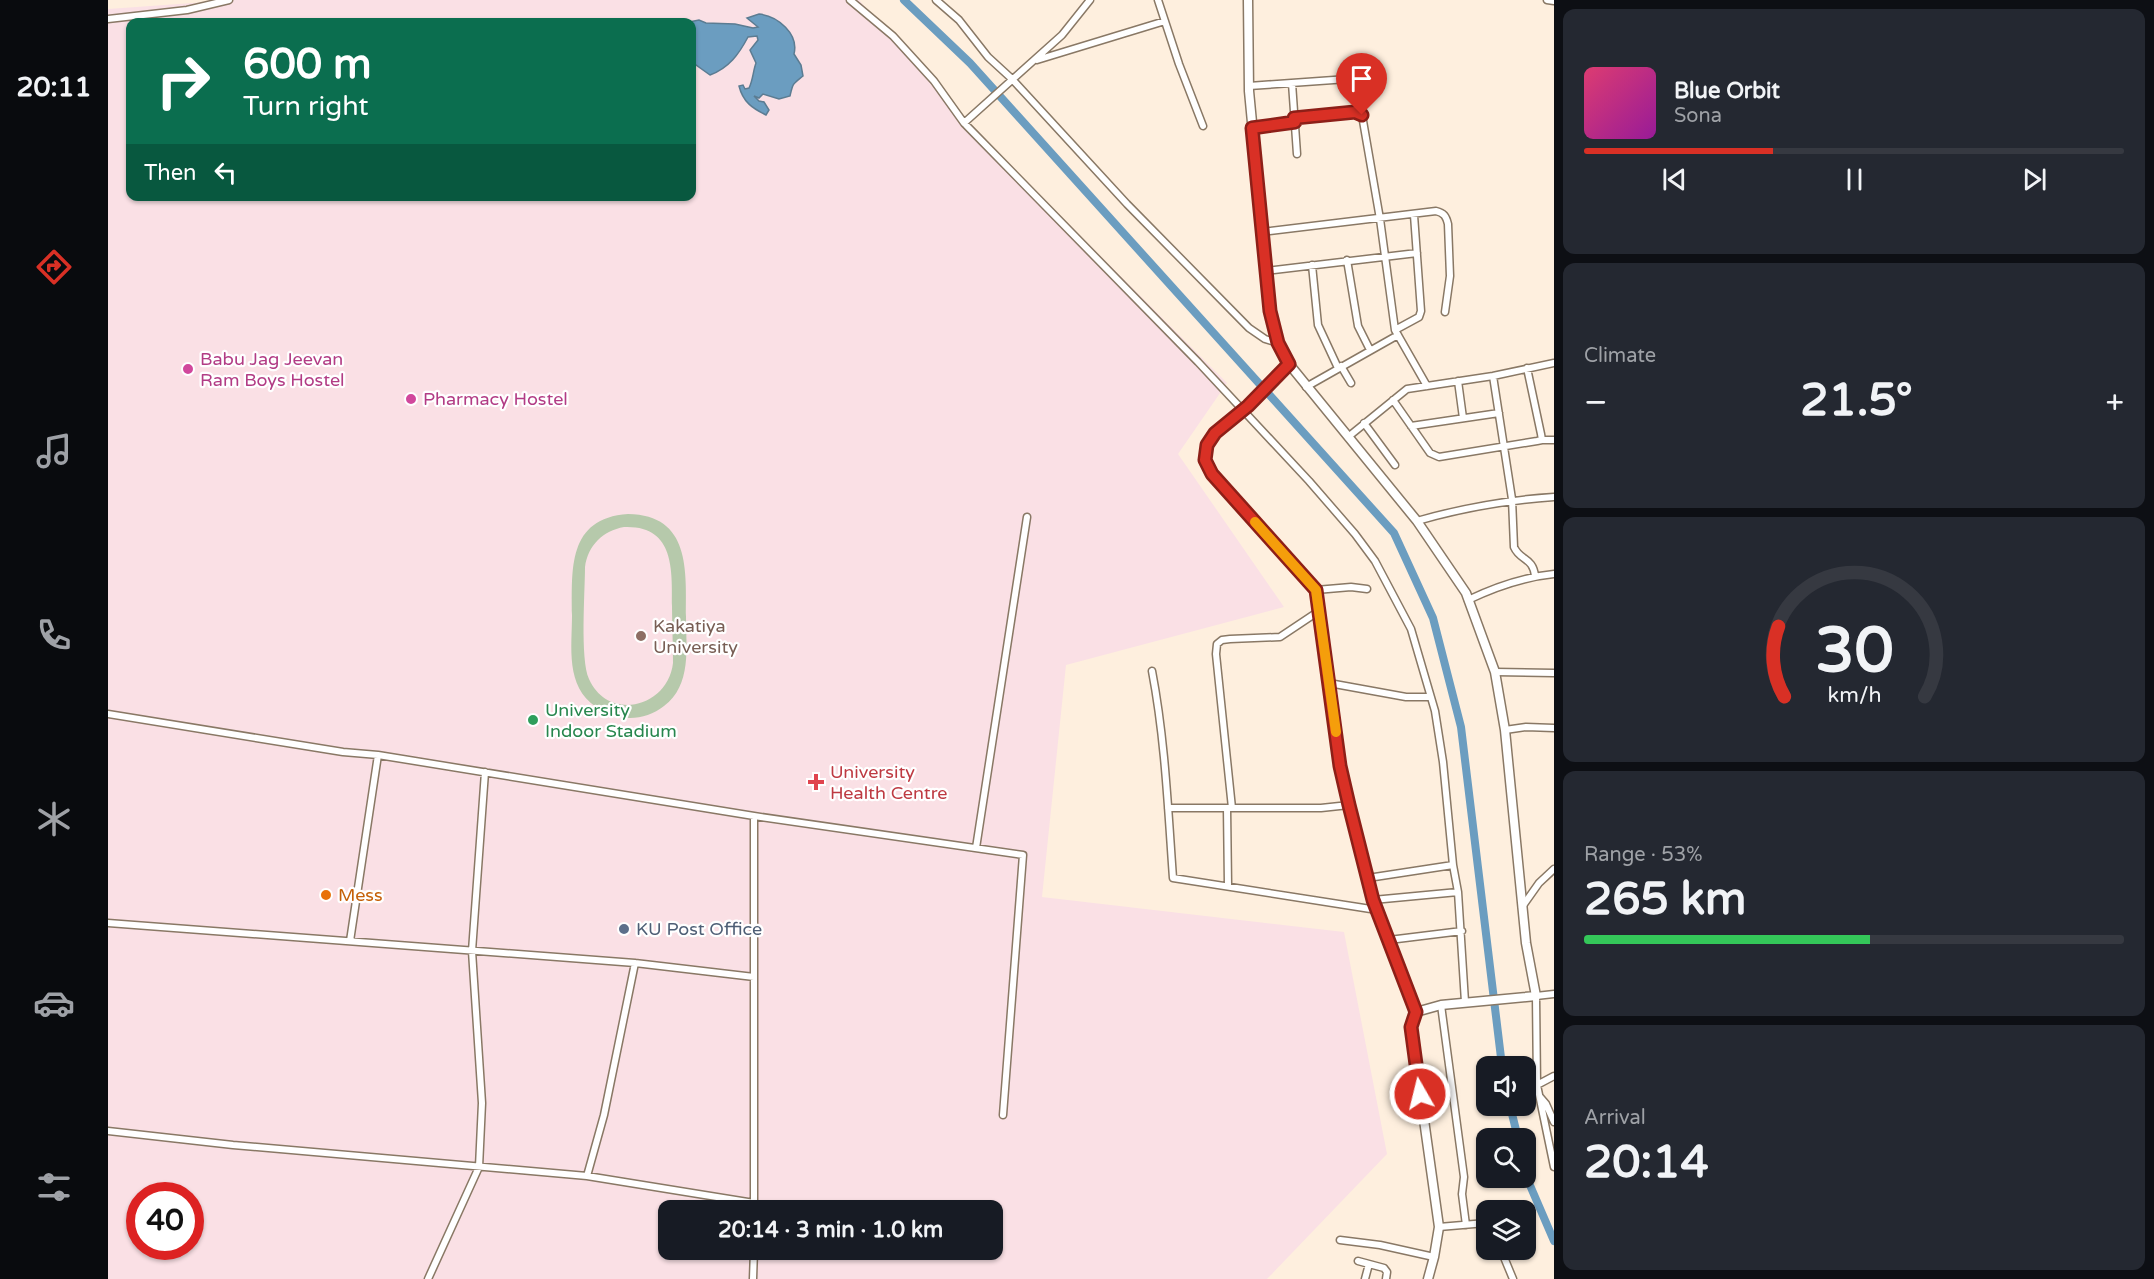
<!DOCTYPE html>
<meta charset="utf-8">
<style>
:root{--surface:#171b24;--page:#242831;--text:#f1f3f6;--muted:#9ea1a6;--line:#363941;--accent:#d93025}
body{margin:0;font-family:"Varela Round",sans-serif;background:var(--page);color:var(--text);height:100vh;display:flex;flex-direction:column;font-size:22px;white-space:nowrap}
*{box-sizing:border-box;margin:0}
p{font-size:20px;color:var(--muted)}
.icon{flex:none;width:33px;height:33px;fill:none;stroke:currentColor;stroke-width:2;stroke-linecap:round;stroke-linejoin:round}
.map{position:relative;flex:1;overflow:hidden}
.side{display:flex;flex-direction:column;gap:9px;padding:9px;background:#0d0f14;width:600px}
.side>*{flex:none}
.banner{position:absolute;left:18px;top:18px;width:570px;height:183px;border-radius:12px;box-shadow:0 2px 4px #0004;background:#0b6e4f;color:#fff;overflow:hidden}
.tools{position:absolute;left:1368px;top:1056px;display:grid;gap:12px}
.tools a{display:grid;place-items:center;width:60px;height:60px;border-radius:12px;background:var(--surface);box-shadow:0 2px 4px #0004;font-size:30px}
.speed{position:absolute;left:18px;top:1182px;display:flex;gap:12px;font-size:30px;font-weight:700;text-align:center}
.speed>*{display:grid;place-content:center;width:78px;height:78px;border-radius:50%;background:var(--surface);box-shadow:0 2px 4px #0004;line-height:1}
.speed .limit{border:9px solid #d22;background:#fff;color:#111}
.pin{position:absolute;display:grid;place-items:center;width:51px;height:51px;color:#fff;margin:-62px -26px;border-radius:50% 50% 50% 0;rotate:-45deg;box-shadow:0 0 6px #0007}
.pin .icon{rotate:45deg}
.me{position:absolute;width:66px;margin:-33px;rotate:352deg;stroke-linejoin:round;filter:drop-shadow(0 0 4px #0008)}
.turn{display:flex;align-items:center;gap:21px;height:126px;padding:0 18px;font-size:27px}
.turn .icon{width:78px;height:78px;stroke-width:2.5}
.turn b{display:block;font-size:42px;line-height:51px}
.then{display:flex;align-items:center;height:57px;padding:0 18px;background:#0003;gap:12px;font-size:22px}
.big{font-size:45px;font-weight:800;line-height:1.1}
.side .card{flex:1;display:flex;flex-direction:column;justify-content:center;gap:9px;min-width:0;padding:0 21px;border-radius:12px;background:var(--page)}
.side .dial{align-items:center;gap:0}
.dial svg{height:156px;overflow:visible;fill:none;stroke:var(--line);stroke-width:7;stroke-linecap:round;text-anchor:middle}
.dial text{fill:var(--text);stroke:none}
.song{display:flex;align-items:center;gap:18px}
.cover{width:72px;height:72px;border-radius:9px;background:linear-gradient(135deg,hsl(340 70% 55%),hsl(300 70% 35%))}
.played{height:6px;border-radius:3px;background:linear-gradient(90deg,var(--accent) 35%,var(--line) 35%)}
.keys{display:flex;justify-content:space-around;direction:ltr}
.heat{display:flex;justify-content:space-between;align-items:center;font-size:33px;direction:ltr}
.charge{height:9px;border-radius:4px;background:linear-gradient(90deg,#34c759 53%,var(--line) 0)}
.trip{position:absolute;left:550px;top:1200px;width:345px;height:60px;border-radius:12px;background:var(--surface);box-shadow:0 2px 4px #0004;font-weight:800;line-height:60px;text-align:center}
main{display:flex;flex:1;min-height:0}
.menu{display:flex;flex-direction:column;width:108px;justify-content:space-around;align-items:center;background:#090b0e;color:var(--muted)}
.menu .icon{width:42px;height:42px}
.menu .on{color:var(--accent)}
.menu b{font-size:27px;color:var(--text)}
.map>svg:first-child{display:block}
.education{fill:#fae0e5;fill-rule:evenodd}
.green{fill:#b6c9ab;fill-rule:evenodd}
.water{fill:#6b9dc0;stroke:#5b7c92;stroke-width:1.5}
.lines{fill:none;stroke-linecap:round;stroke-linejoin:round}
.canal{stroke:#6b9dc0;stroke-width:8}
.street-casing{stroke:#897865;stroke-width:9}
.secondary-casing{stroke:#897865;stroke-width:11}
.street{stroke:#fff;stroke-width:6}
.secondary{stroke:#fff;stroke-width:8}
.route-casing{stroke:#8d1f18;stroke-width:15}
.route{stroke:#d93025;stroke-width:10}
.slow{stroke:#f59e0b;stroke-width:10}
.hotel-dot{fill:#d1479c;stroke:#fff;stroke-width:2}
.education-dot{fill:#8d6e63;stroke:#fff;stroke-width:2}
.leisure-dot{fill:#2e9e5b;stroke:#fff;stroke-width:2}
.health-dot{fill:#e0444e;stroke:#fff;stroke-width:2}
.food-dot{fill:#e8710a;stroke:#fff;stroke-width:2}
.service-dot{fill:#5c6f8a;stroke:#fff;stroke-width:2}
.labels{text-anchor:middle;stroke-width:4.5;stroke-linejoin:round;paint-order:stroke}
.hotel-label{font-size:18px;fill:#b23c85;stroke:#fff;text-anchor:start}
.education-label{font-size:18px;fill:#785e54;stroke:#fff;text-anchor:start}
.leisure-label{font-size:18px;fill:#27864d;stroke:#fff;text-anchor:start}
.health-label{font-size:18px;fill:#be3a42;stroke:#fff;text-anchor:start}
.food-label{font-size:18px;fill:#c56008;stroke:#fff;text-anchor:start}
.service-label{font-size:18px;fill:#4e5e75;stroke:#fff;text-anchor:start}
</style>
<main>
<nav class="menu">
<b>20:11</b>
<svg class="icon on" aria-label="directions" viewBox="0 0 24 24"><path d="M12 3l9 9-9 9-9-9zM9 14v-3h6M13 9l2 2-2 2"/></svg>
<svg class="icon" aria-label="music" viewBox="0 0 24 24"><path d="M9 18V5l10-2v13"/><circle cx="6" cy="18" r="3"/><circle cx="16" cy="16" r="3"/></svg>
<svg class="icon" aria-label="phone" viewBox="0 0 24 24"><path d="M5 4h4l2 5-3 2q2 4 5 5l2-3 5 2v4C11 20 4 13 5 4z"/></svg>
<svg class="icon" aria-label="climate" viewBox="0 0 24 24"><path d="M12 3v18M4 7l16 10M4 17L20 7"/></svg>
<svg class="icon" aria-label="car" viewBox="0 0 24 24"><path d="M5 17H2v-5l4-1 3-4h7l3 4 3 1v5h-3M9 17h6M6 11h13"/><circle cx="7" cy="17" r="2"/><circle cx="17" cy="17" r="2"/></svg>
<svg class="icon" aria-label="filters" viewBox="0 0 24 24"><path d="M4 7h16M4 17h16"/><circle cx="9" cy="7" r="2"/><circle cx="15" cy="17" r="2"/></svg>
</nav>
<div class="map">
<svg width="1446" height="1279" viewBox="0 0 1446 1279">
<rect width="100%" height="100%" fill="#feefde"/>
<path class="education" d="M127 0H751L867 130 1119 383 1070 454 1176 607 958 665 934 897 1236 932 1279 1154 1159 1279H0V9ZM22 22H584V196H22ZM32 1196H82V1246H32ZM561 1210H885V1250H561Z"/>
<path class="green" d="M520 514C583 515 578 571 578 617 578 648 584 685 556 706 546 714 534 718 522 718 510 718 498 715 488 707 457 686 464 647 464 615 464 570 459 518 520 514ZM516 527C567 525 564 570 564 606 564 625 565 644 565 663 560 708 500 722 481 679 472 659 477 592 477 567 480 545 495 531 516 527Z"/>
<path class="water" d="M651 14C670 16 691 34 686 54L693 65 695 76C684 85 685 83 682 96L671 99 655 94 651 98 646 96 651 101 656 102 661 110 658 115C644 108 635 102 631 86L635 85 637 89 641 88C645 80 645 71 648 63L642 50 650 40 649 36 640 37C631 54 621 68 602 75L584 62V22H581L591 20 598 23 627 24 645 28 650 27 639 18Z"/>
<g class="lines">
<path class="canal" d="M796 0 862 63 1286 533 1325 618 1353 727 1394 1066
M1402 1106 1410 1138
M1418 1169 1421 1183 1446 1241"/>
<defs>
<path id="street" d="M742 0 785 36 826 81 856 123 1090 362 1201 481 1247 534 1267 561 1303 629 1327 711 1335 762 1345 865
M828 0 851 20 880 57 904 79 1019 204 1141 328 1157 339 1170 343
M1050 0 1071 64 1095 126
M1439 0 1446 1
M0 19 79 10 121 0
M929 60 1057 21
M1184 83 1189 154
M1141 86 1268 77
M1187 118 1247 112 1254 115 1272 219 1287 330 1319 386
M856 123 954 35 982 0
M1144 128 1187 122
M1154 232 1328 211C1336 213 1338 216 1340 224L1342 276 1337 312
M1239 260 1250 326 1262 350
M1204 265 1210 325 1230 368
M1158 271 1309 253
M1287 330 1311 317 1313 311 1306 215
M1181 364 1139 406 1107 433 1099 445 1097 460 1104 474 1208 590 1232 767 1241 805 1265 900 1308 1012
M1233 366 1243 383
M1385 376 1404 499 1406 547C1412 561 1425 557 1427 576
M1350 381 1355 418
M1198 387 1290 335
M1285 400 1322 453 1331 457 1429 441 1434 440 1433 434 1419 368
M1256 423 1287 465
M1303 426 1391 413
M1240 437 1299 389 1385 376 1446 363
M1434 440H1446
M1309 521C1354 508 1399 500 1446 497
M1208 590 1243 587 1259 589
M1360 600C1387 587 1416 577 1446 574
M1044 671C1057 739 1060 809 1065 878L1269 910
M1387 672 1446 673
M1221 683 1298 697H1322
M0 714 235 752 270 755 646 816 915 855 895 1115
M1397 730 1418 727 1446 728
M1060 808H1213L1241 805
M1119 808 1120 885
M1124 808 1108 654 1109 644 1114 640 1122 639 1172 637 1211 611
M868 848 919 517
M1260 878 1345 865 1350 892 1357 1002
M1265 900 1350 892
M1414 907 1431 883 1446 869
M0 923 527 963 646 977
M1281 940 1354 931
M242 941 270 755
M1446 994 1428 996 1429 1085 1446 1167
M1333 1005 1356 1177 1354 1194 1358 1225
M1429 1085 1446 1076
M1432 1097 1438 1104 1446 1122
M0 1131 125 1145 479 1176 646 1203
M479 1176 496 1115 527 963
M646 1210V816
M1331 1227 1378 1223
M1232 1240 1272 1245 1326 1257
M1393 1250 1405 1279
M1250 1261 1276 1268 1279 1272 1278 1279
M320 1279 371 1167 374 1103 364 951 377 772
M645 1279 646 1250
M1257 1279 1261 1264"/>
<path id="secondary" d="M1140 0 1141 91 1162 311 1170 343 1181 364 1309 521 1358 593 1387 672 1397 730 1418 943 1428 996 1333 1005 1308 1012 1303 1027 1331 1227 1326 1257 1320 1279"/>
</defs>
<use href="#street" class="street-casing"/>
<use href="#secondary" class="secondary-casing"/>
<use href="#street" class="street"/>
<use href="#secondary" class="secondary"/>
</g>
<g class="lines">
<defs>
<path id="route" d="M1254 115 1247 112 1186 118 1187 122 1144 128 1162 311 1170 343 1181 364 1140 406 1107 433 1099 445 1097 460 1104 474 1208 590 1232 766 1241 805 1265 900 1308 1012 1303 1027 1312 1094"/>
</defs>
<use href="#route" class="route-casing"/>
<use href="#route" class="route"/>
<path class="slow" d="M1147 522 1208 590 1228 732"/>
</g>
<g class="hotel-dot">
<circle cx="80" cy="369" r="6"/>
<circle cx="303" cy="399" r="6"/>
</g>
<circle class="education-dot" cx="533" cy="636" r="6"/>
<circle class="leisure-dot" cx="425" cy="720" r="6"/>
<path class="health-dot" d="M705 773h6v6h6v6h-6v6h-6v-6h-6v-6h6z"/>
<circle class="food-dot" cx="218" cy="895" r="6"/>
<circle class="service-dot" cx="516" cy="929" r="6"/>
<g class="labels">
<g class="hotel-label">
<text x="92" y="365">Babu Jag Jeevan<tspan x="92" dy="21">Ram Boys Hostel</tspan></text>
<text x="315" y="405">Pharmacy Hostel</text>
</g>
<g class="education-label">
<text x="545" y="632">Kakatiya<tspan x="545" dy="21">University</tspan></text>
</g>
<g class="leisure-label">
<text x="437" y="716">University<tspan x="437" dy="21">Indoor Stadium</tspan></text>
</g>
<g class="health-label">
<text x="722" y="778">University<tspan x="722" dy="21">Health Centre</tspan></text>
</g>
<g class="food-label">
<text x="230" y="901">Mess</text>
</g>
<g class="service-label">
<text x="528" y="935">KU Post Office</text>
</g>
</g>
</svg>
<div class="tools">
<a><svg class="icon" aria-label="sound" viewBox="0 0 24 24"><path d="M4 9h4l5-4v14l-5-4H4zM17 9q2 3 0 6"/></svg></a>
<a><svg class="icon" aria-label="search" viewBox="0 0 24 24"><circle cx="10" cy="10" r="6"/><path d="M15 15l6 6"/></svg></a>
<a><svg class="icon" aria-label="layers" viewBox="0 0 24 24"><path d="M12 4l9 5-9 5-9-5zM3 14l9 5 9-5"/></svg></a>
</div>
<div class="speed"><div class="limit">40</div></div>
<div class="pin" style="left:1254px;top:115px;background:#d93025"><svg class="icon" aria-label="arrive" viewBox="0 0 24 24"><path d="M6 21V4h12l-3 4 3 4H6"/></svg></div>
<svg class="me" style="left:1312px;top:1094px" viewBox="-20 -20 40 40"><circle r="17" fill="#d93025" stroke="#fff" stroke-width="3"/><path d="M0-11L8 9 0 5-8 9z" fill="#fff"/></svg>
<div class="trip">20:14 · 3 min · 1.0 km</div>
<div class="banner">
<div class="turn"><svg class="icon" aria-label="right" viewBox="0 0 24 24"><path d="M7 20v-9h11M14 6l5 5-5 5"/></svg><div><b>600 m</b>Turn right</div></div>
<div class="then">Then<svg class="icon" aria-label="left" viewBox="0 0 24 24"><path d="M17 20v-9H6M10 6l-5 5 5 5"/></svg></div>
</div>
</div>
<section class="side">
<div class="card">
<div class="song"><i class="cover"></i><div><b>Blue Orbit</b><p>Sona</p></div></div>
<div class="played"></div>
<div class="keys"><svg class="icon" aria-label="previous" viewBox="0 0 24 24"><path d="M18 5L8 12l10 7zM5 5v14"/></svg><svg class="icon" aria-label="pause" viewBox="0 0 24 24"><path d="M8 5v14M16 5v14"/></svg><svg class="icon" aria-label="next" viewBox="0 0 24 24"><path d="M6 5l10 7-10 7zM19 5v14"/></svg></div>
</div>
<div class="card"><p>Climate</p>
<div class="heat"><a>−</a><b class="big">21.5°</b><a>+</a></div>
</div>
<div class="card dial"><svg viewBox="0 0 100 80">
<path d="M14 69A42 42 0 1 1 86 69"/>
<path d="M14 69A42 42 0 0 1 11 33" stroke="#d93025"/>
<text x="50" y="56" font-size="32" font-weight="700">30</text>
<text x="50" y="72" font-size="11">km/h</text>
</svg></div>
<div class="card"><p>Range · 53%</p><b class="big">265 km</b><div class="charge"></div></div>
<div class="card"><p>Arrival</p><b class="big">20:14</b></div>
</section>
</main>
